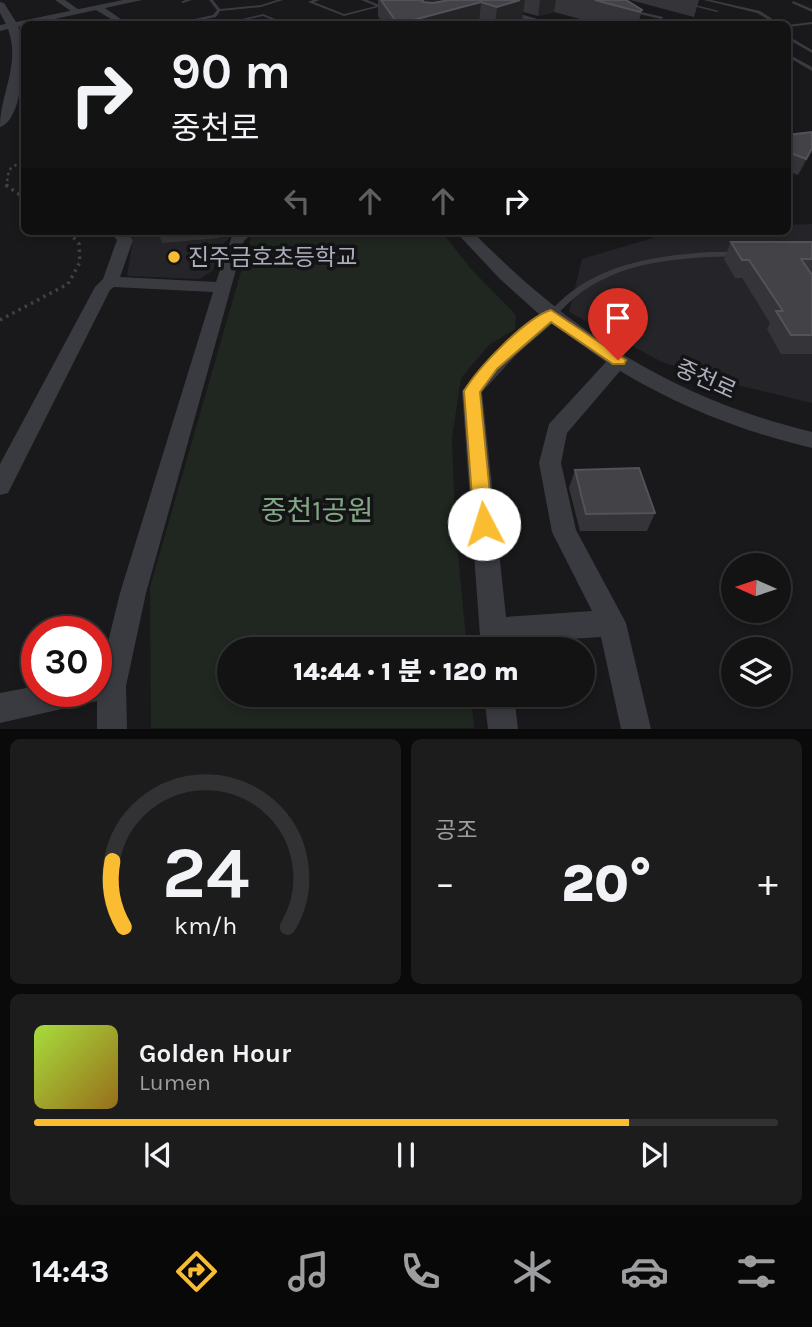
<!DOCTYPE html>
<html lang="ko">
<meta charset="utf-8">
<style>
:root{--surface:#131314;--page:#1c1c1d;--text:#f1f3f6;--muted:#9d9ea0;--line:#323234;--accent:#fabd32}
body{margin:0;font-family:Karla,"Noto Sans KR",sans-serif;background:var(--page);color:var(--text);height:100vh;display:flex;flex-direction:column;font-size:26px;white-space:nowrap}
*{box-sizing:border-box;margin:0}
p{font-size:23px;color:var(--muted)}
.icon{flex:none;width:38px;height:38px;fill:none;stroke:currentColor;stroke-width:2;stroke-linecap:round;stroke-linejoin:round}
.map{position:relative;height:729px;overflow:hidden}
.details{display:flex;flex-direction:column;gap:10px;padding:10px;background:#0a0a0b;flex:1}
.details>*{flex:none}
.hud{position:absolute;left:21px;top:21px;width:770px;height:214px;border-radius:10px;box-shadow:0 4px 10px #0003,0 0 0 2px var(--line);background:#131314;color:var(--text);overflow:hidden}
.needle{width:46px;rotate:273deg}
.fabs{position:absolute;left:721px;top:553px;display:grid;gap:14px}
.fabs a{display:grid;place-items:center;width:70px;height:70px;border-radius:50%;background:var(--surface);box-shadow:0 4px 10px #0003,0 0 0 2px var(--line);font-size:35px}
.speed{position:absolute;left:21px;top:616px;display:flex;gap:14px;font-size:35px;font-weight:700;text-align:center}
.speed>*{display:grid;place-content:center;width:91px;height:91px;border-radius:50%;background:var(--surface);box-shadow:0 4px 10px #0003,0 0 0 2px var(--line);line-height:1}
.speed .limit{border:10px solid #d22;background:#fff;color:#111}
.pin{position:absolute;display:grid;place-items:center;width:60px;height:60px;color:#fff;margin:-72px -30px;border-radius:50% 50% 50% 0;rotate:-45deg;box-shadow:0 0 7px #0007}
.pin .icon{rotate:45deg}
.me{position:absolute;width:77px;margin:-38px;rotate:355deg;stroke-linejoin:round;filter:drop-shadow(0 0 5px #0008)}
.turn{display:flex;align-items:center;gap:24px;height:147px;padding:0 35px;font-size:32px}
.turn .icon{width:91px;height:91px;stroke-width:2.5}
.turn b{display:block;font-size:49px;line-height:60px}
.lanes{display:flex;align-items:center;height:66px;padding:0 35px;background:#0003;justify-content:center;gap:35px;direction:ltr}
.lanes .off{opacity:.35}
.big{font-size:52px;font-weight:800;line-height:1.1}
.details .card{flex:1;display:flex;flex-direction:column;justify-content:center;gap:10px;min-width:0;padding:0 24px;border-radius:10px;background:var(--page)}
.details .dial{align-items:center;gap:0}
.dial svg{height:182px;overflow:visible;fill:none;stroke:var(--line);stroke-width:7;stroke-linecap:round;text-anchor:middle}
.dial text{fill:var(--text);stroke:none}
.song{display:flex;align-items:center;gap:21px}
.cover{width:84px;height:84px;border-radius:10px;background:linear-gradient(135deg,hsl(80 70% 55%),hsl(40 70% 35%))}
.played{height:7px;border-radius:4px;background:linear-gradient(90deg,var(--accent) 80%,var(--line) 80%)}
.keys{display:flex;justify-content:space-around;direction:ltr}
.heat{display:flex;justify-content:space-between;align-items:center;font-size:38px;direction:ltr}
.details .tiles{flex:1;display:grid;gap:10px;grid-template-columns:1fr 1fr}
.card:last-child{grid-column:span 2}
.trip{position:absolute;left:217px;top:637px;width:378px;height:70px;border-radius:35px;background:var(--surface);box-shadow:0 4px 10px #0003,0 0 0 2px var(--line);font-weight:800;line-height:70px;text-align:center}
.dock{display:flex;height:112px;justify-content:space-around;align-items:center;background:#080808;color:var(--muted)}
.dock .icon{width:49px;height:49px}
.dock .on{color:var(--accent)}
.dock b{font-size:32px;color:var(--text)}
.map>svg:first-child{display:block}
.built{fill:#252529}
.green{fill:#1f2720}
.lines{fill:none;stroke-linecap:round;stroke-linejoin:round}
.path-far1{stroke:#404248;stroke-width:2.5;stroke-dasharray:2.5 3.5;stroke-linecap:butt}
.path{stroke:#404248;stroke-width:3.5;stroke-dasharray:2.5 4.5;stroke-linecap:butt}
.service{fill:#3a3b41;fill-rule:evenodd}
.minor{fill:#3a3b41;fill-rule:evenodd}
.tertiary{fill:#3a3b41;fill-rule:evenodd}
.wall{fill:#353539}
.shaded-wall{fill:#242427}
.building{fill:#424247;stroke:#525359;stroke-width:2}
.route{fill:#fabd32;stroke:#a27b20;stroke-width:2}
.poi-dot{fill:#fabd32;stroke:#141416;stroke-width:2.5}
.labels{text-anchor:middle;stroke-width:7;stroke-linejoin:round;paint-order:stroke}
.poi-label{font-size:23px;fill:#abafbc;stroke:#141416;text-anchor:start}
.street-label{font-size:23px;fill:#abafbc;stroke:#141416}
.near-park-label{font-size:28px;fill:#81a785;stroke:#141416}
</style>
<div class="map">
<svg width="812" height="729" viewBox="0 0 812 729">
<rect width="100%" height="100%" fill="#19191b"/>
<path class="built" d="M812 224V403L724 382 662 362 569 312 582 259 676 231H788V225Z
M126 231H236L223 244 212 271 200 279 127 276 133 239Z"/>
<path class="green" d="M258 231H441L471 269 516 315 515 329 489 345 461 378 452 438 455 523 467 649H229V695H471L474 728H151L150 587 251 237Z"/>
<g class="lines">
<path class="path-far1" d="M6 187 9 170 24 159"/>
<path class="path" d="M6 185 24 198
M0 320 68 284 80 262 79 244 68 231"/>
<path class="service" d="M185 0H192L183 3 181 2Z
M209 0H213L220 9 261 5 277 0H283L261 7 220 11 216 17 178 24H172L213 15 217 10Z
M313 0H320L314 2 344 14 376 6 361 0H367L382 6 344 16 308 2Z
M669 0H676L719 11 717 12Z
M704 0H711L760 11 780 24H776L757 13Z
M793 1 812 9V12L792 3Z
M628 9 663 17V18L661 19 626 11Z
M263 14 287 24H282L263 16 228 24 226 23Z
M812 22V24L788 27V25Z
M788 36 812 50V53L788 39Z
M788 54 812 67V71L788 57Z
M710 252H736L740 254 736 256C679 258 620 260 574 298 567 304 561 311 554 317H548L547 315C588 266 649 256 710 252Z"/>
<path class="minor" d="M55 0H65L82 12 75 14Z
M457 0H471L555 24H543Z
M99 5 102 6 128 24H119L96 10Z
M109 231H125L133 240 120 277 216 282 232 236 238 231H255L244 241 146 593 126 686 127 729H97V701L0 723V693L37 686V691H96V680L98 683 120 593 213 292 114 287 110 290 8 493 0 495V464L95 287 103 279 117 240Z
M455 231H472C569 331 674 399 812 432V448C744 432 680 407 620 371L567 433 561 463 576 530 626 623 651 729H621L601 637 508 643 509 649H481L462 391 492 355 540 315 500 279ZM552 324 606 362 549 424 539 463 552 532 592 611 506 617 482 392 516 355Z
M484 695H514L518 729H488Z"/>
<path class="tertiary" d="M123 0H142L18 27C27 48 24 120 0 127 0 94 21 64 8 29L0 31V25L6 24 0 13V2L4 3 16 22Z"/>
</g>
<path class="wall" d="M378 0H626L642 10 638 24H599L554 12 538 16 523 12 522 21 511 24H383L378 16Z
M630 0H699L694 17Z
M788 135 812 152 798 175 788 171Z
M158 231H220L219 238 162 243Z
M731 242H812V354H781L767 329 770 323 742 278H735L724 259Z
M575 470 655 513 647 531H580L569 488Z"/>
<path class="shaded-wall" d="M423 0H470L481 2 479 24H398Z
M520 0H525L522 21 511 24H495L497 7Z
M540 0H556L554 12 538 16Z
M812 148V152L798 175 806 159Z"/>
<path class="building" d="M381 0H423L422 2 433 3 449 0H520L497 7 481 2 398 24Z
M595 0H626L642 10 640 12Z
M812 132V148L806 159 788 152V135Z
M731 242H812V259H801L812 275V335H791L776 311H783L749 260H742Z
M639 468 655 513 586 514 575 470Z"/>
<path class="route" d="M551 310 626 360 624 364H613L551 322 497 369 480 392 493 524 491 530 484 533 476 530 474 524 464 391C478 368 525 318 551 310Z"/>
<circle class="poi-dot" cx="174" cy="257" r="7"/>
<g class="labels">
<g class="poi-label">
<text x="188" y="265">진주금호초등학교</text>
</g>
<g class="street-label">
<text transform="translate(706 379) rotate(24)" y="8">중천로</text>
</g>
<g class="near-park-label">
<text x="317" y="520">중천1공원</text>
</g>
</g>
</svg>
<div class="fabs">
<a><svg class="needle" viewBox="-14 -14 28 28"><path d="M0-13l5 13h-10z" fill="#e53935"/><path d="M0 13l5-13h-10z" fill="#9d9ea0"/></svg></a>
<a><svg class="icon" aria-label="layers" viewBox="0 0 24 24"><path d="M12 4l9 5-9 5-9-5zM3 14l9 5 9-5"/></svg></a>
</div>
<div class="speed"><div class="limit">30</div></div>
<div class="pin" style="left:618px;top:360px;background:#d93025"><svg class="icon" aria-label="arrive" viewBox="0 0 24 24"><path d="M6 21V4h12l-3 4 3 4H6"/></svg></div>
<svg class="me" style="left:484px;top:524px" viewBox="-20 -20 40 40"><circle r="19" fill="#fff"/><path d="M0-13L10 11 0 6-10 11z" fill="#fabd32"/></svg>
<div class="trip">14:44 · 1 분 · 120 m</div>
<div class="hud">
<div class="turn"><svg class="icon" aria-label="right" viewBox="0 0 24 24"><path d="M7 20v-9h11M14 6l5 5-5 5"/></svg><div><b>90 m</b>중천로</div></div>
<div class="lanes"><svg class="icon off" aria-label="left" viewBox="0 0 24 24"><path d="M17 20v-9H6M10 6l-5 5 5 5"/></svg><svg class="icon off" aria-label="ahead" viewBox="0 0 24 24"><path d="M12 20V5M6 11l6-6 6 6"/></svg><svg class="icon off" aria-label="ahead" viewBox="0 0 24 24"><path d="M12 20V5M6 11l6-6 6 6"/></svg><svg class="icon" aria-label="right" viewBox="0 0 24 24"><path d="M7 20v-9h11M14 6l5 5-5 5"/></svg></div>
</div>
</div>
<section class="details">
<div class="tiles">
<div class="card dial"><svg viewBox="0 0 100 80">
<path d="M14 69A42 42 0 1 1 86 69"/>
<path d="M14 69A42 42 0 0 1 9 40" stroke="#fabd32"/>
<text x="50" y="56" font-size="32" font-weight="700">24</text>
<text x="50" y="72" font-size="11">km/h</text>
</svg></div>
<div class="card"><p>공조</p>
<div class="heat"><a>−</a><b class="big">20°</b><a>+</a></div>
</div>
<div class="card">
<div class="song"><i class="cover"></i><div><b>Golden Hour</b><p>Lumen</p></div></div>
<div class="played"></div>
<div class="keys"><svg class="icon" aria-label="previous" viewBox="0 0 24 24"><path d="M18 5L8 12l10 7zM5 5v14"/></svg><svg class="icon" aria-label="pause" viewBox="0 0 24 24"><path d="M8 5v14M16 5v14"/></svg><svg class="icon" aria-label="next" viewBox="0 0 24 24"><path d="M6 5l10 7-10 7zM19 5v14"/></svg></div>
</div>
</div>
</section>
<nav class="dock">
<b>14:43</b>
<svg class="icon on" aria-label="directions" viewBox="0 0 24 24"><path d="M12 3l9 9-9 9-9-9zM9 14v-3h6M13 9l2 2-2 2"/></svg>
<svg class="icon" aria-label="music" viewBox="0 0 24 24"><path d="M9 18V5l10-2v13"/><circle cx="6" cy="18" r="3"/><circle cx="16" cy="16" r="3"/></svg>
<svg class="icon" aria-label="phone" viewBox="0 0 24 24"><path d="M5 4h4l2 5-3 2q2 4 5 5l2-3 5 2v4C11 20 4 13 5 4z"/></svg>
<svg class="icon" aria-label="climate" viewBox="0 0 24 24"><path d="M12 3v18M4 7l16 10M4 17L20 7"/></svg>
<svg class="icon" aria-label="car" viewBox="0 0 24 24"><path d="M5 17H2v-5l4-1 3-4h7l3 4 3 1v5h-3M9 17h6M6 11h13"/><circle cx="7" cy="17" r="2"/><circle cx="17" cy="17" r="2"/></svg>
<svg class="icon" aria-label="filters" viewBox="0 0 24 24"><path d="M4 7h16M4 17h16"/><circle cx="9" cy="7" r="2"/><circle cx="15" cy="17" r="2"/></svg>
</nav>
